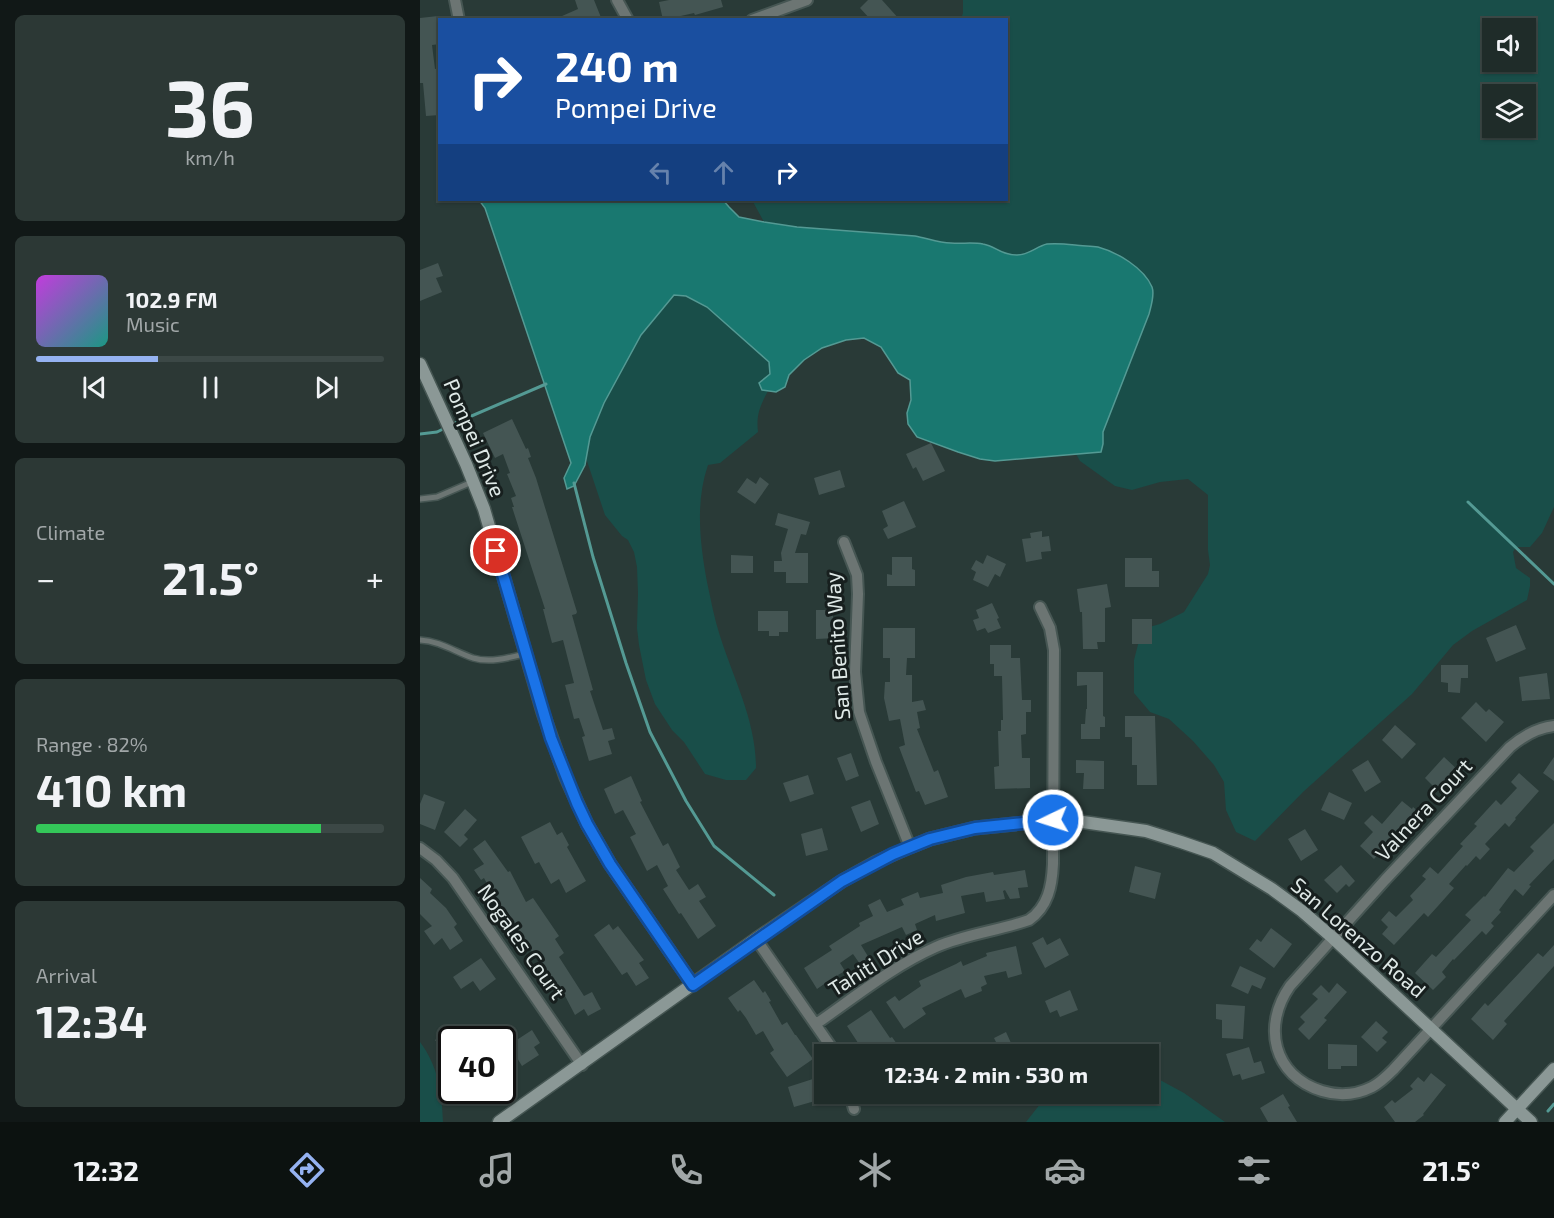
<!DOCTYPE html>
<meta charset="utf-8">
<style>
:root{--surface:#1f2c29;--page:#2c3835;--text:#f1f3f6;--muted:#a1a7a8;--line:#3c4846;--accent:#95b2f1}
body{margin:0;font-family:"Exo 2",sans-serif;background:var(--page);color:var(--text);height:100vh;display:flex;flex-direction:column;font-size:22px;white-space:nowrap}
*{box-sizing:border-box;margin:0}
p{font-size:20px;color:var(--muted)}
.icon{flex:none;width:33px;height:33px;fill:none;stroke:currentColor;stroke-width:2;stroke-linecap:round;stroke-linejoin:round}
.map{position:relative;flex:1;overflow:hidden}
.side{display:flex;flex-direction:column;gap:15px;padding:15px;background:#111817;width:420px}
.side>*{flex:none}
.banner{position:absolute;left:18px;top:18px;width:570px;height:183px;border-radius:0px;box-shadow:0 2px 4px #0004,0 0 0 2px var(--line);background:#1a4fa0;color:#fff;overflow:hidden}
.fabs{position:absolute;left:1062px;top:18px;display:grid;gap:12px}
.fabs a{display:grid;place-items:center;width:54px;height:54px;border-radius:0px;background:var(--surface);box-shadow:0 2px 4px #0004,0 0 0 2px var(--line);font-size:30px}
.speed{position:absolute;left:18px;top:1026px;display:flex;gap:12px;font-size:30px;font-weight:700;text-align:center}
.speed>*{display:grid;place-content:center;width:78px;height:78px;border-radius:50%;background:var(--surface);box-shadow:0 2px 4px #0004,0 0 0 2px var(--line);line-height:1}
.speed .limit{border:3px solid #111;border-radius:9px;background:#fff;color:#111}
.pin{position:absolute;display:grid;place-items:center;width:51px;height:51px;color:#fff;margin:-26px;border:3px solid #fff;border-radius:50%;box-shadow:0 2px 6px #0007}
.me{position:absolute;width:66px;margin:-33px;rotate:266deg;stroke-linejoin:round;filter:drop-shadow(0 0 4px #0008)}
.turn{display:flex;align-items:center;gap:21px;height:126px;padding:0 18px;font-size:27px}
.turn .icon{width:78px;height:78px;stroke-width:2.5}
.turn b{display:block;font-size:42px;line-height:51px}
.lanes{display:flex;align-items:center;height:57px;padding:0 18px;background:#0003;justify-content:center;gap:30px;direction:ltr}
.lanes .off{opacity:.35}
.big{font-size:45px;font-weight:700;line-height:1.1}
.side .widget{flex:1;display:flex;flex-direction:column;justify-content:center;gap:9px;min-width:0;padding:0 21px;border-radius:9px;background:var(--page)}
.side .dial{align-items:center;gap:0}
.dial b{font-size:78px;line-height:1}
.song{display:flex;align-items:center;gap:18px}
.cover{width:72px;height:72px;border-radius:9px;background:linear-gradient(135deg,hsl(290 70% 55%),hsl(170 70% 35%))}
.played{height:6px;border-radius:3px;background:linear-gradient(90deg,var(--accent) 35%,var(--line) 35%)}
.keys{display:flex;justify-content:space-around;direction:ltr}
.heat{display:flex;justify-content:space-between;align-items:center;font-size:33px;direction:ltr}
.charge{height:9px;border-radius:4px;background:linear-gradient(90deg,#34c759 82%,var(--line) 0)}
.trip{position:absolute;left:394px;top:1044px;width:345px;height:60px;border-radius:0px;background:var(--surface);box-shadow:0 2px 4px #0004,0 0 0 2px var(--line);font-weight:700;line-height:60px;text-align:center}
.dock{display:flex;height:96px;justify-content:space-around;align-items:center;background:#0c1210;color:var(--muted)}
.dock .icon{width:42px;height:42px}
.dock .active{color:var(--accent)}
.dock b{font-size:27px;color:var(--text)}
main{display:flex;flex:1;min-height:0}
.map>svg:first-child{display:block}
.green{fill:#194e49;fill-rule:evenodd}
.water{fill:#197870;stroke:#549a94;stroke-width:1.5}
.lines{fill:none;stroke-linecap:round;stroke-linejoin:round}
.stream{stroke:#549a94;stroke-width:3}
.building{fill:#445553}
.lane-casing{stroke:#465653;stroke-width:8}
.street-casing{stroke:#465653;stroke-width:14}
.secondary-casing{stroke:#465653;stroke-width:15}
.lane{stroke:#6c7573;stroke-width:5}
.street{stroke:#6c7573;stroke-width:10}
.secondary{stroke:#8b9896;stroke-width:12}
.route-casing{stroke:#114b97;stroke-width:15}
.route{stroke:#1a73e8;stroke-width:10}
.labels{text-anchor:middle;stroke-width:6;stroke-linejoin:round;paint-order:stroke}
.street-label{font-size:21px;fill:#dfe9e7;stroke:#171f1e}
</style>
<main>
<section class="side">
<div class="widget dial"><b>36</b><p>km/h</p></div>
<div class="widget">
<div class="song"><i class="cover"></i><div><b>102.9 FM</b><p>Music</p></div></div>
<div class="played"></div>
<div class="keys"><svg class="icon" aria-label="previous" viewBox="0 0 24 24"><path d="M18 5L8 12l10 7zM5 5v14"/></svg><svg class="icon" aria-label="pause" viewBox="0 0 24 24"><path d="M8 5v14M16 5v14"/></svg><svg class="icon" aria-label="next" viewBox="0 0 24 24"><path d="M6 5l10 7-10 7zM19 5v14"/></svg></div>
</div>
<div class="widget"><p>Climate</p>
<div class="heat"><a>−</a><b class="big">21.5°</b><a>+</a></div>
</div>
<div class="widget"><p>Range · 82%</p><b class="big">410 km</b><div class="charge"></div></div>
<div class="widget"><p>Arrival</p><b class="big">12:34</b></div>
</section>
<div class="map">
<svg width="1134" height="1122" viewBox="0 0 1134 1122">
<rect width="100%" height="100%" fill="#293a37"/>
<path class="green" d="M543 0H1134V507L1122 533 1110 547H1096L1093 552 1096 568 1110 578V586L1107 600 1052 631 1033 645 992 694 883 792 835 841 816 832 806 810 804 782 794 765 773 741 749 719 730 712 714 693V660L722 629 740 624 764 612 788 574 790 565 788 550V495L768 479 740 482 712 490 695 486 660 461 656 454 681 451 683 444V432L729 314 732 302V288L676 247 639 244 625 245 611 252 599 255 582 253 566 244 517 242 507 238 495 236 377 227 344 222 332 200H586V20L541 19 543 13ZM1072 28H1106V62H1072ZM1072 94H1106V128H1072Z
M254 295 266 296 287 307 349 362 350 374 342 390 348 391C340 406 336 415 338 432L300 463 288 465C275 503 280 543 287 582 291 600 294 618 300 636 314 680 336 721 336 768L326 780H306L285 774 264 742 252 730 235 704 226 680 219 645 217 628 218 593 217 567 214 552 208 540 202 536 185 515 166 458 170 437 184 403 203 368 221 335Z
M0 1042C18 1066 22 1092 23 1122H0Z
M729 1074 764 1093 805 1122H606L628 1094H729Z"/>
<path class="water" d="M59 200H303L309 207 319 217 344 222 377 227 495 236C507 238 518 243 531 243 542 244 552 242 563 244 576 246 580 255 597 255 609 255 617 246 627 244 637 243 646 244 655 245 662 246 670 246 678 247 697 252 724 268 732 287 735 295 731 306 729 314L683 432V444L681 452 575 461 560 459 538 452 497 437 488 424 487 413 491 400 490 380 478 373 461 347 444 338 426 340 402 348 384 360 369 375 365 387 356 392 342 390 339 383 350 374 349 362 287 307 266 296 254 295 221 335 184 403 170 437 165 465 154 486 147 489 144 478 151 463 65 208Z"/>
<g class="lines">
<path class="stream" d="M33 424 126 384
M0 434 17 432 27 427
M154 483 173 557 206 663 230 732 266 801 294 846 354 895
M1048 502 1134 584
M1128 1111 1134 1104"/>
</g>
<path class="building" d="M155 0H174L182 20H133L158 9Z
M249 0H301L303 7 275 15 274 13 243 20 239 2Z
M448 0H462L480 20H451L440 8Z
M18 16 20 44 12 45 15 69 20 68V115L6 116 3 83H0V18Z
M18 263 23 276 16 278 22 292 0 301V270Z
M92 419 106 449 108 448 111 457 108 458 116 478 157 612 156 614 152 615 173 690 170 691 183 730 192 728 195 739 188 741 192 754 169 761 162 737 165 736 159 718 154 719 145 685 154 683 143 640 132 643 123 609H125L92 507H94L91 498 96 496 87 474 90 473 83 454 75 458 63 433Z
M511 443 525 471 503 481 496 467 493 469 486 454Z
M420 470 425 487 399 495 394 478Z
M340 477 349 484 335 504 317 492 327 478 336 484Z
M484 501 496 527 468 539 463 529 468 526 462 511Z
M358 513 390 522 386 535 381 534 375 553H388V583H366V572H354V561H362L361 553 368 529 355 525Z
M622 531V537L629 536 631 551 621 552 622 559 606 562 602 539 611 538 610 533Z
M311 555 333 556V573H311Z
M567 555 586 564 580 577 575 574 568 587 553 580 556 572 551 569 556 560 563 564Z
M472 557H492V569L495 570V586H467V574L472 575Z
M705 558H732V571H739V587H705Z
M687 584 691 607 685 608V642H677L678 649H663L662 612H660L657 589Z
M572 603 579 618 577 619 581 628 568 633 565 628 557 631 553 620 559 618 556 610Z
M396 610H413V626H417V638L396 639Z
M338 611H368V632H359V636H349V631H338Z
M712 619H732V644H712Z
M1096 625 1106 649 1076 662 1066 638Z
M463 628H495V658H487L486 675H492V702L503 700 506 710 497 712 500 728 497 729 514 772 518 770 528 797 505 805 499 791 496 792 479 747 485 745 480 719 469 721 464 698 465 682H470V658H463Z
M570 645H591V658H600L602 700H611V712H606V734L601 735 602 758H610V788L575 789 574 767 579 766 578 731H581V720H583L582 676H574V664H570Z
M1021 665H1048V678H1041L1040 693 1028 692V683L1021 682Z
M657 672H683V716L685 717V727H680V739H661V724H665L666 709H667V685L657 686Z
M1127 673 1130 699 1102 701 1099 677Z
M1056 702 1066 712 1069 709 1084 722 1066 742 1041 718Z
M705 716H735L737 785H717V765H712V737H705Z
M975 725 996 744 982 759 962 740Z
M431 753 439 776 426 781 417 758Z
M1024 757 1039 771 1019 792 1005 778Z
M1134 757V781L1123 773Z
M656 760 684 761V789H663L664 773H656Z
M948 760 961 782 945 792 932 770Z
M1099 773 1119 791 1095 818 1096 819 1089 827 1085 823 1065 844 1070 849 1060 860 1056 856 1047 866 1046 865 1029 884 1034 888 1018 906 1008 917 1004 913 974 945 962 934 968 927 961 920 969 911 976 917 993 900 990 896 1006 879 1002 876 1010 867 1018 874 1043 846 1040 844 1057 826 1054 824 1076 800 1081 805 1097 788 1091 782Z
M388 775 394 794 370 802 363 783Z
M211 776 222 801 220 802 243 846 248 843 260 867 256 870 269 890 278 884 286 897 279 901 296 926 278 939 261 913 259 914 243 889 248 886 237 865 227 871 210 837 216 834 203 810 195 814 184 789Z
M909 792 932 803 924 820 901 810Z
M4 794 25 802 15 830 0 824V804Z
M450 800 459 824 441 832 431 807Z
M982 801 992 809 993 807 1000 813 993 821 990 818 954 859 940 846 953 832 944 823 952 815 962 824Z
M45 809 57 820 44 835 48 839 40 847 24 832Z
M130 822 137 835 142 832 149 845 147 847 166 881 146 893 139 879 131 884 119 862 115 864 101 837Z
M1134 823V859L1109 885 1111 886 1103 896 1095 889 1079 910 1081 912 1071 923 1074 926 1066 935 1062 931 1034 960 1033 959 1022 972 1026 977 1013 990 995 973 1012 954 1016 957 1051 920 1045 915 1064 896 1065 897 1088 868 1094 872 1114 851 1110 847Z
M402 828 408 850 386 856 381 834Z
M885 829 898 850 881 861 868 839Z
M65 840 88 872 90 871 106 902 113 898 139 936 135 939 144 953 139 957 164 996 172 992 181 1009 168 1016 164 1009 155 1015 143 992 140 994 124 967 123 968 82 907 80 908 64 878 61 880 54 870 64 864 53 849Z
M921 865 935 881 929 887 926 884 917 893 904 880Z
M715 866 741 873 735 899 709 892Z
M605 870 608 887 598 888 600 898 590 899 585 890 583 891 585 899 566 902 564 892 541 896 545 913 516 921 515 915 495 924 497 930 486 935 482 927 441 945 449 958 440 964 433 954 420 963 425 971 418 975 420 979 410 986 407 982 397 989 384 968 412 950 409 946 440 926 439 923 453 916 448 905 460 899 467 912 484 905 481 899 498 892 500 898 523 893 521 885 546 877 573 872 574 875Z
M0 878 12 889 10 893 26 908 37 924 34 927 43 941 30 950 22 938 14 945 4 931 12 926 0 914Z
M189 924 193 930 198 926 224 960 219 963 229 978 216 986 207 972 202 975 174 935Z
M851 928 872 944 854 968 829 949 837 939 841 942Z
M623 937 627 945 640 938 649 955 625 968 612 943Z
M1134 945V966L1084 1021 1087 1024 1073 1040 1051 1019 1065 1003 1068 1006 1118 953 1123 957Z
M596 946 602 974 588 978 586 971 564 976 567 984 561 987 562 991 545 998 541 989 502 1008 506 1014 484 1029 466 1002 475 996 479 1001 501 986 499 981 536 964 541 961 543 966 567 956 566 953Z
M61 958 76 979 60 991 53 981 41 989 33 977Z
M820 966 846 978 841 989 832 985 828 994 811 986Z
M334 980 343 993 345 991 351 1001 349 1002 362 1025 367 1022 375 1035H376L393 1059 367 1077 350 1053 354 1050 343 1031 336 1035 326 1018 320 1010 318 1012 308 998Z
M917 983 927 992 904 1018 907 1020 889 1040 878 1029 885 1022 880 1017 898 999 892 994 901 985 909 993Z
M650 990 658 1010 640 1017 637 1010 630 1013 625 1001Z
M796 1004 825 1006 823 1039 802 1038V1020L796 1019Z
M451 1010 470 1038 472 1037 484 1054H452L447 1046 442 1049 427 1026Z
M956 1021 968 1032 962 1038 967 1042 957 1052 941 1037Z
M32 1028V1031L37 1040H32V1064L15 1040Z
M112 1030 120 1043 114 1047 119 1055 102 1066 89 1045Z
M586 1032 596 1054H572L569 1047 577 1044 574 1038Z
M908 1044 937 1045V1066H921V1069H908Z
M829 1047 834 1063 841 1061 845 1073 822 1080 820 1074 813 1076 806 1054Z
M1011 1073 1026 1085 1003 1114 1004 1115 995 1122H975L964 1107 972 1100 975 1103 993 1089 990 1086 998 1077 1004 1082Z
M396 1078 399 1089 392 1091 395 1101 374 1107 368 1087Z
M863 1094 870 1106 868 1107 877 1122H848L840 1108Z"/>
<g class="lines">
<defs>
<path id="lane" d="M0 499 17 497 52 482
M0 640C20 641 35 652 53 658 70 663 88 658 104 654"/>
<path id="street" d="M35 0 39 20
M197 0 208 20
M332 20 387 0
M424 542 437 575 438 594 435 672 439 712 456 762 490 847
M1134 726C1116 728 1103 736 1090 747L965 880 870 986C842 1026 853 1076 902 1091 918 1096 936 1095 952 1087 960 1083 967 1076 973 1070L1134 895
M0 848 16 860 33 878 162 1065
M336 939 416 1054
M396 1024C435 997 473 966 516 947 546 934 578 931 609 920 628 907 632 886 633 864L634 650 630 628 620 607
M430 1094 434 1109"/>
<path id="secondary" d="M0 364 46 464 64 509 123 713 146 778 167 824 190 864 273 985
M79 1122 336 939 422 881 456 862 490 847 510 839 555 828 633 820 663 822 726 831 761 842 793 853 852 889 882 911 913 938 1111 1122
M1085 1122 1134 1069"/>
</defs>
<use href="#lane" class="lane-casing"/>
<use href="#street" class="street-casing"/>
<use href="#secondary" class="secondary-casing"/>
<use href="#lane" class="lane"/>
<use href="#street" class="street"/>
<use href="#secondary" class="secondary"/>
</g>
<g class="lines">
<defs>
<path id="route" d="M76 551 131 738 157 803 167 824 190 864 273 985 422 881 473 854 510 839 555 828 633 820"/>
</defs>
<use href="#route" class="route-casing"/>
<use href="#route" class="route"/>
</g>
<g class="labels">
<g class="street-label">
<text transform="translate(54 438) rotate(67)" y="7">Pompei Drive</text>
<text transform="translate(418 646) rotate(-94)" y="7">San Benito Way</text>
<text transform="translate(1004 810) rotate(-47)" y="7">Valnera Court</text>
<text transform="translate(938 938) rotate(41)" y="7">San Lorenzo Road</text>
<text transform="translate(101 942) rotate(55)" y="7">Nogales Court</text>
<text transform="translate(456 963) rotate(-32)" y="7">Tahiti Drive</text>
</g>
</g>
</svg>
<div class="fabs">
<a><svg class="icon" aria-label="sound" viewBox="0 0 24 24"><path d="M4 9h4l5-4v14l-5-4H4zM17 9q2 3 0 6"/></svg></a>
<a><svg class="icon" aria-label="layers" viewBox="0 0 24 24"><path d="M12 4l9 5-9 5-9-5zM3 14l9 5 9-5"/></svg></a>
</div>
<div class="speed"><div class="limit">40</div></div>
<div class="pin" style="left:76px;top:551px;background:#d93025"><svg class="icon" aria-label="arrive" viewBox="0 0 24 24"><path d="M6 21V4h12l-3 4 3 4H6"/></svg></div>
<svg class="me" style="left:633px;top:820px" viewBox="-20 -20 40 40"><circle r="17" fill="#1a73e8" stroke="#fff" stroke-width="3"/><path d="M0-11L8 9 0 5-8 9z" fill="#fff"/></svg>
<div class="trip">12:34 · 2 min · 530 m</div>
<div class="banner">
<div class="turn"><svg class="icon" aria-label="right" viewBox="0 0 24 24"><path d="M7 20v-9h11M14 6l5 5-5 5"/></svg><div><b>240 m</b>Pompei Drive</div></div>
<div class="lanes"><svg class="icon off" aria-label="left" viewBox="0 0 24 24"><path d="M17 20v-9H6M10 6l-5 5 5 5"/></svg><svg class="icon off" aria-label="ahead" viewBox="0 0 24 24"><path d="M12 20V5M6 11l6-6 6 6"/></svg><svg class="icon" aria-label="right" viewBox="0 0 24 24"><path d="M7 20v-9h11M14 6l5 5-5 5"/></svg></div>
</div>
</div>
</main>
<nav class="dock">
<b>12:32</b>
<svg class="icon active" aria-label="directions" viewBox="0 0 24 24"><path d="M12 3l9 9-9 9-9-9zM9 14v-3h6M13 9l2 2-2 2"/></svg>
<svg class="icon" aria-label="music" viewBox="0 0 24 24"><path d="M9 18V5l10-2v13"/><circle cx="6" cy="18" r="3"/><circle cx="16" cy="16" r="3"/></svg>
<svg class="icon" aria-label="phone" viewBox="0 0 24 24"><path d="M5 4h4l2 5-3 2q2 4 5 5l2-3 5 2v4C11 20 4 13 5 4z"/></svg>
<svg class="icon" aria-label="climate" viewBox="0 0 24 24"><path d="M12 3v18M4 7l16 10M4 17L20 7"/></svg>
<svg class="icon" aria-label="car" viewBox="0 0 24 24"><path d="M5 17H2v-5l4-1 3-4h7l3 4 3 1v5h-3M9 17h6M6 11h13"/><circle cx="7" cy="17" r="2"/><circle cx="17" cy="17" r="2"/></svg>
<svg class="icon" aria-label="filters" viewBox="0 0 24 24"><path d="M4 7h16M4 17h16"/><circle cx="9" cy="7" r="2"/><circle cx="15" cy="17" r="2"/></svg>
<b>21.5°</b>
</nav>
